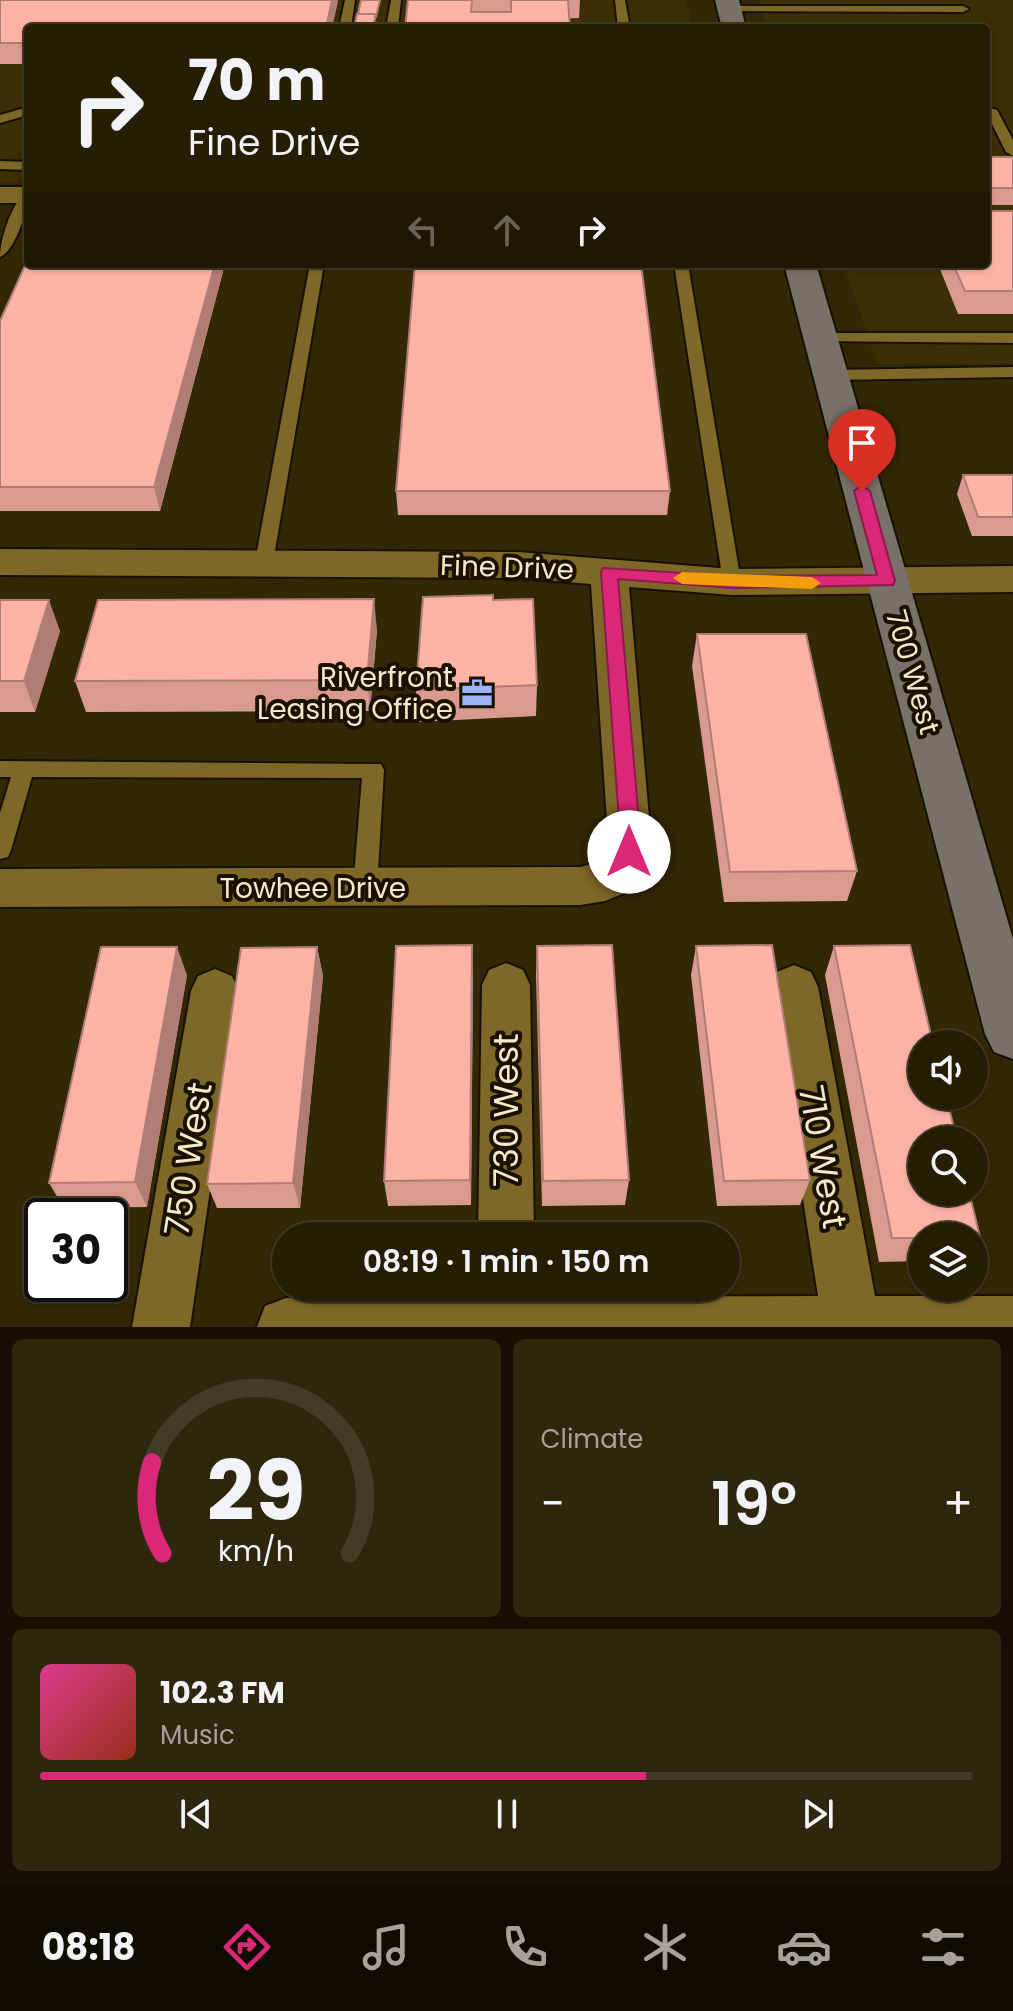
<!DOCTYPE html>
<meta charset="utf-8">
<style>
:root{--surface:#261e04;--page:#2e270e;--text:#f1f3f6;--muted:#a4a29a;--line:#423c26;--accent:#db2777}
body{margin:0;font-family:Poppins,sans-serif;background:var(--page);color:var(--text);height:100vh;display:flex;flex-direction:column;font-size:30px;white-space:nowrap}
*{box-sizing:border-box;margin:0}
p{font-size:26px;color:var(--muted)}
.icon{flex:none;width:44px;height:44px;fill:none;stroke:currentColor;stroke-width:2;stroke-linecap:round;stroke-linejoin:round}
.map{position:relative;height:1327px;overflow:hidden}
.panel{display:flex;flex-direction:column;gap:12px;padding:12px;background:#151002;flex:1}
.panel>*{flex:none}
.guide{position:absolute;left:24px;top:24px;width:966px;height:244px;border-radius:8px;box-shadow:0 2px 6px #0004,0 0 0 2px var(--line);background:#261e04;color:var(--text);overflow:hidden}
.buttons{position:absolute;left:908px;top:1030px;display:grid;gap:16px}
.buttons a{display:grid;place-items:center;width:80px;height:80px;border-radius:50%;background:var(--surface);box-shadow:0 2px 6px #0004,0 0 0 2px var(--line);font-size:40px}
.speed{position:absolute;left:24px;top:1198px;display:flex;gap:16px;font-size:40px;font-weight:700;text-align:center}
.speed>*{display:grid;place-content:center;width:104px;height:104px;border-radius:50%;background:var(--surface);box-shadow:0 2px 6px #0004,0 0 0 2px var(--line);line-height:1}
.speed .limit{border:4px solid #111;border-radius:12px;background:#fff;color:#111}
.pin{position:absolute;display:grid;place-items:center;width:68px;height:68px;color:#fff;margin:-82px -34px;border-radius:50% 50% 50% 0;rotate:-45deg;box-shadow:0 0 8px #0007}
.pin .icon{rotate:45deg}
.me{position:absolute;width:88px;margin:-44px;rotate:0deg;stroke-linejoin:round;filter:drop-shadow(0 0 6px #0008)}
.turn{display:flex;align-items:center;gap:28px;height:168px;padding:0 32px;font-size:36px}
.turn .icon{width:104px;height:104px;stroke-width:2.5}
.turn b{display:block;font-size:56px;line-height:68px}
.lanes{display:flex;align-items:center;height:76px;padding:0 32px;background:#0003;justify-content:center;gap:40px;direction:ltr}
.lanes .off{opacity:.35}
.big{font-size:60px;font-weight:600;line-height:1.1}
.panel .tile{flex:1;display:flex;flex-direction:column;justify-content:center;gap:12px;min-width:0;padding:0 28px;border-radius:12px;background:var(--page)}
.panel .dial{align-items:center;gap:0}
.dial svg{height:208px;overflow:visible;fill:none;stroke:var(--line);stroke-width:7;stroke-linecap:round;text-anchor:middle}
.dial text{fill:var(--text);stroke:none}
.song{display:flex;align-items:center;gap:24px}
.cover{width:96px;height:96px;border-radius:12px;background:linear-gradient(135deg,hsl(330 70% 55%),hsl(10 70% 35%))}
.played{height:8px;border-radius:4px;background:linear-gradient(90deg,var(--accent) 65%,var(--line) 65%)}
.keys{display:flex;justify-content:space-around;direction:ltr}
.heat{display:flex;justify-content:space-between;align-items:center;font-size:44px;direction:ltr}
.panel .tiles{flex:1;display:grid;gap:12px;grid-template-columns:1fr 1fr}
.tile:last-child{grid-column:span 2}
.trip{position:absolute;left:272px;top:1222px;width:468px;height:80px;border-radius:40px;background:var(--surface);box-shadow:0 2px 6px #0004,0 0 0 2px var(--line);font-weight:600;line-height:80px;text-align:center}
.tabs{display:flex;height:128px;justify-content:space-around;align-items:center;background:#0f0c02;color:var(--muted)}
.tabs .icon{width:56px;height:56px}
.tabs .current{color:var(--accent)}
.tabs b{font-size:36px;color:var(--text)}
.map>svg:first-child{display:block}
.built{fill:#3c2f05}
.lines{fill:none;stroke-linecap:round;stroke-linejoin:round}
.lane-casing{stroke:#181101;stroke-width:4}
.street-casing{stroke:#181101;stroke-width:4}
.secondary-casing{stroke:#181101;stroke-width:4}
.lane{fill:#7e6827;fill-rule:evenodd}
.street{fill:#7e6827;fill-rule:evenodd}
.secondary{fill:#787167;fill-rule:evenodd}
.wall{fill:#d99a8f}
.shaded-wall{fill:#b07d74}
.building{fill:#fcb3a6;stroke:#b07d74;stroke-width:2}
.route{fill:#db2777;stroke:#8e194d;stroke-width:2}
.slow{fill:#f59e0b}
.labels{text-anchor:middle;stroke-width:8;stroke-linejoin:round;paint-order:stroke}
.street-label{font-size:28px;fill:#f4e9c9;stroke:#1a1100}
.poi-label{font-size:28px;fill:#f4e9c9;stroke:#1a1100;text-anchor:end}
.near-street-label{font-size:34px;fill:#f4e9c9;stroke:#1a1100}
</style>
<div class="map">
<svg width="1013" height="1327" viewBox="0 0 1013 1327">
<rect width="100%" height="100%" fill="#332805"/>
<path class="built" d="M0 0H686L693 28H28V183H0Z
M758 0H1013V364H878L843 264H986V28H767Z"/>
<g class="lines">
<defs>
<path id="lane" d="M345 0H355L351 28H339Z
M391 0H401L398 28H386Z
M615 0H625L630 28H618Z
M725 6H963L969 9 963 12 729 11 725 10Z
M28 107V115L0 123V115Z
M987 107 997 110 1013 140V156L1006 152 986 112Z
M0 161 28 162V170L0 169Z
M28 192C28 209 16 250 0 257 0 240 12 200 28 192Z
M310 264H324L273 562 264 568 255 562Z
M674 264H688L741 582 732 589 723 582Z
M820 333H1013V343L815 341V335Z
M1013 367V377L831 380 823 375 831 370Z
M0 761 381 764 384 770 377 888 373 895 365 898 357 895 353 888 362 778 32 777 11 850 8 857 0 859V813L11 777H0Z"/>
<path id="street" d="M0 187H28V203H0Z
M0 549 518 552 732 569 1013 566V592L732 595 629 587 652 852 640 887 605 901 580 905 0 907V869L580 867 604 861 607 821 591 584 518 578 0 575Z
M506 963 523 970 530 985 534 1236H478L482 985 489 970Z
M794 965 811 972 818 987 875 1296H1013V1327H257L265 1306 286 1298 478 1297 477 1288H535V1297L818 1296 770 987 777 972Z
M215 969 232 976 239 991 190 1327H132L191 991 198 976Z"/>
<path id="secondary" d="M715 0H739L746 28H722Z
M784 264H816L1013 939V1059L994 1052 985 1034Z"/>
</defs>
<use href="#lane" class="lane-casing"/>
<use href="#street" class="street-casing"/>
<use href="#secondary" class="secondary-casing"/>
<use href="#lane" class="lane"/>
<use href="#street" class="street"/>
<use href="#secondary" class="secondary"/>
</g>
<path class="wall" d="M0 0H338V2L28 28V64H0Z
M408 0H580L579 18 405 28Z
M986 151 987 157H1013V205H986Z
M1013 211V314H958L938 264H986Z
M28 264H225L160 511H0V321Z
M963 475H1013V536H972L957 494Z
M396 491H670L667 515H398Z
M0 600 60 631 35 712H0Z
M377 630 370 711 86 712 75 681Z
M697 634 857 871 847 901 724 902 692 666Z
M537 685 536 716 418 722 416 690Z
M537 946 629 1180 625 1205 542 1206 536 975Z
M696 946 810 1180 800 1205 717 1206 691 975Z
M834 946 980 1237 974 1246V1236H922V1261L879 1262 825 975Z
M317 947 323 976 300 1208H217L207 1184Z
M473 974 471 1205 388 1206 384 1181Z
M187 975 147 1207 64 1208 49 1183Z"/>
<path class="shaded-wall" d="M332 0H338V2L332 28H326Z
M215 264H225L160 511 154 487Z
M374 599 377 630 370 711 367 680Z
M49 600 60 631 35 712 24 681Z
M472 945 473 974 471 1205 470 1180Z
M177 947 187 975 147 1207 135 1182Z
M317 947 323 976 300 1208 293 1183Z"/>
<path class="building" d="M0 0H332L326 28H28V43H0Z
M361 0H380L376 17H375L376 14H358Z
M408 0H472L471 12H511V0H568L570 28H405Z
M357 14H376L373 28H354Z
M986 157H1013V188H986Z
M986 211H1013V291H965L953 264H986Z
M28 259V264H215L154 487H0V321Z
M415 264H641L670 491H396Z
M963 475H1013V517H978Z
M493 595V600L533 599 537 685 416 690 423 597Z
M374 599 367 680 75 681 98 600Z
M0 600H49L24 681H0Z
M697 634H806L857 871 730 872Z
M472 945 470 1180 384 1181 396 946Z
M612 945 629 1180 543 1181 537 946Z
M772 945 810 1180 724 1181 696 946Z
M910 945 933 1044H922V1096H946L957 1140H922V1192H969L980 1237H974V1236H922V1238H892L834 946Z
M101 947H177L135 1182 49 1183Z
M317 947 293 1183 207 1184 241 948Z"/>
<path class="route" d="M862 485 870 491 895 581 893 585 732 588 618 579 639 821V852L636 858 629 861 621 858 618 852 619 821 601 572 603 568 732 576 877 575 854 491Z"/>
<path class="slow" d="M682 572 812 577 821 583 812 589 682 584 673 578Z"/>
<defs>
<symbol id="office-bare" viewBox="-9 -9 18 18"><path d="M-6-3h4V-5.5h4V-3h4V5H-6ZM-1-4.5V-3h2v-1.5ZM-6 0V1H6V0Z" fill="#9db4fd" stroke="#1a1100" stroke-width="2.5" paint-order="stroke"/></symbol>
</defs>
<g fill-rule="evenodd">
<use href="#office-bare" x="455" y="671" width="44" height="44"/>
</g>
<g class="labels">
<g class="street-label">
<text transform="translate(507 567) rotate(2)" y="10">Fine Drive</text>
<text transform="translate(913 672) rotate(74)" y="10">700 West</text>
<text x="313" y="898">Towhee Drive</text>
</g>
<g class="poi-label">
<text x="453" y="687">Riverfront<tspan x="453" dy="32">Leasing Office</tspan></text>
</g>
<g class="near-street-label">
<text transform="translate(506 1110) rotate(-90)" y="12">730 West</text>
<text transform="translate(823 1157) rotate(80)" y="12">710 West</text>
<text transform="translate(188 1159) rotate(-81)" y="12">750 West</text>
</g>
</g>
</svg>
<div class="buttons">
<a><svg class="icon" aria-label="sound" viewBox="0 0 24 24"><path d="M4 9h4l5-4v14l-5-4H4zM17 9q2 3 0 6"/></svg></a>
<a><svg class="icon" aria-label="search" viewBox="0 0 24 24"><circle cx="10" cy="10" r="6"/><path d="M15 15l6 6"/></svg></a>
<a><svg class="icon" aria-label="layers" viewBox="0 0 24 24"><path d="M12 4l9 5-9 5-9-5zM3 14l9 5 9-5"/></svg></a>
</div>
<div class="speed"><div class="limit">30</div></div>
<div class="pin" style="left:862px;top:491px;background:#d93025"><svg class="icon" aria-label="arrive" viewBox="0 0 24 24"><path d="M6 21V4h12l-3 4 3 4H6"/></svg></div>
<svg class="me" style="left:629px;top:852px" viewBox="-20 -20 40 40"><circle r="19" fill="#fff"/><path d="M0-13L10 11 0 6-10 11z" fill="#db2777"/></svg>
<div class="trip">08:19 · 1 min · 150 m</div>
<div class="guide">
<div class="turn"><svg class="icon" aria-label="right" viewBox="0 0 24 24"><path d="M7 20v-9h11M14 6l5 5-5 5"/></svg><div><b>70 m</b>Fine Drive</div></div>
<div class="lanes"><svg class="icon off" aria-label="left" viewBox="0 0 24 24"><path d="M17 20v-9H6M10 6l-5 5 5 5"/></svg><svg class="icon off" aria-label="ahead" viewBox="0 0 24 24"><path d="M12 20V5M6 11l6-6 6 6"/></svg><svg class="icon" aria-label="right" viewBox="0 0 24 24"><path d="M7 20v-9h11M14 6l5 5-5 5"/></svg></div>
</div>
</div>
<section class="panel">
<div class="tiles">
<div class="tile dial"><svg viewBox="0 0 100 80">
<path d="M14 69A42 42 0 1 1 86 69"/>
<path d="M14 69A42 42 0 0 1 10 34" stroke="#db2777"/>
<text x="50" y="56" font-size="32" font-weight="700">29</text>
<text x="50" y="72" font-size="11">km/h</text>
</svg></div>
<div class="tile"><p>Climate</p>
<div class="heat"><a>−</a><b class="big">19°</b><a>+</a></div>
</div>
<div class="tile">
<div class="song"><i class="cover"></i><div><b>102.3 FM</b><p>Music</p></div></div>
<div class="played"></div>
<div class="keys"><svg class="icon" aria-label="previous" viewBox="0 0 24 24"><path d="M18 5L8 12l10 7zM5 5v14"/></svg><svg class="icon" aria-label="pause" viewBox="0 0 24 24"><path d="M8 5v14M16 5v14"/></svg><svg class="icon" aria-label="next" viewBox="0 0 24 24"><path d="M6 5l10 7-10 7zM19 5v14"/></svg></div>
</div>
</div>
</section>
<nav class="tabs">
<b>08:18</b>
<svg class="icon current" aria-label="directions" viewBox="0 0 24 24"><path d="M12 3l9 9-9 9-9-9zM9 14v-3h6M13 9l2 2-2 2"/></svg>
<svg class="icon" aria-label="music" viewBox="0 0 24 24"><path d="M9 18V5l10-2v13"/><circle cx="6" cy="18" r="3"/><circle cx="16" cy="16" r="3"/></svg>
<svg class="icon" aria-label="phone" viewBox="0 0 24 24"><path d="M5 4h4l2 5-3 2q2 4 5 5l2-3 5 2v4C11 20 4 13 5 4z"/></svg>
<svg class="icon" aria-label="climate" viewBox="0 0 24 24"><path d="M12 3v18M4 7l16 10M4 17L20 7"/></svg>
<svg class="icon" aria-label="car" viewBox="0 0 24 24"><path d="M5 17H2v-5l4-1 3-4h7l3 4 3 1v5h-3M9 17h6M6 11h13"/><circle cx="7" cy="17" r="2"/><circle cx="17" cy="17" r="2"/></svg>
<svg class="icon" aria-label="filters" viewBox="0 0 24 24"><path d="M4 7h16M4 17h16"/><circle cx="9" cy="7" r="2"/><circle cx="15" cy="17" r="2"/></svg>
</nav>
